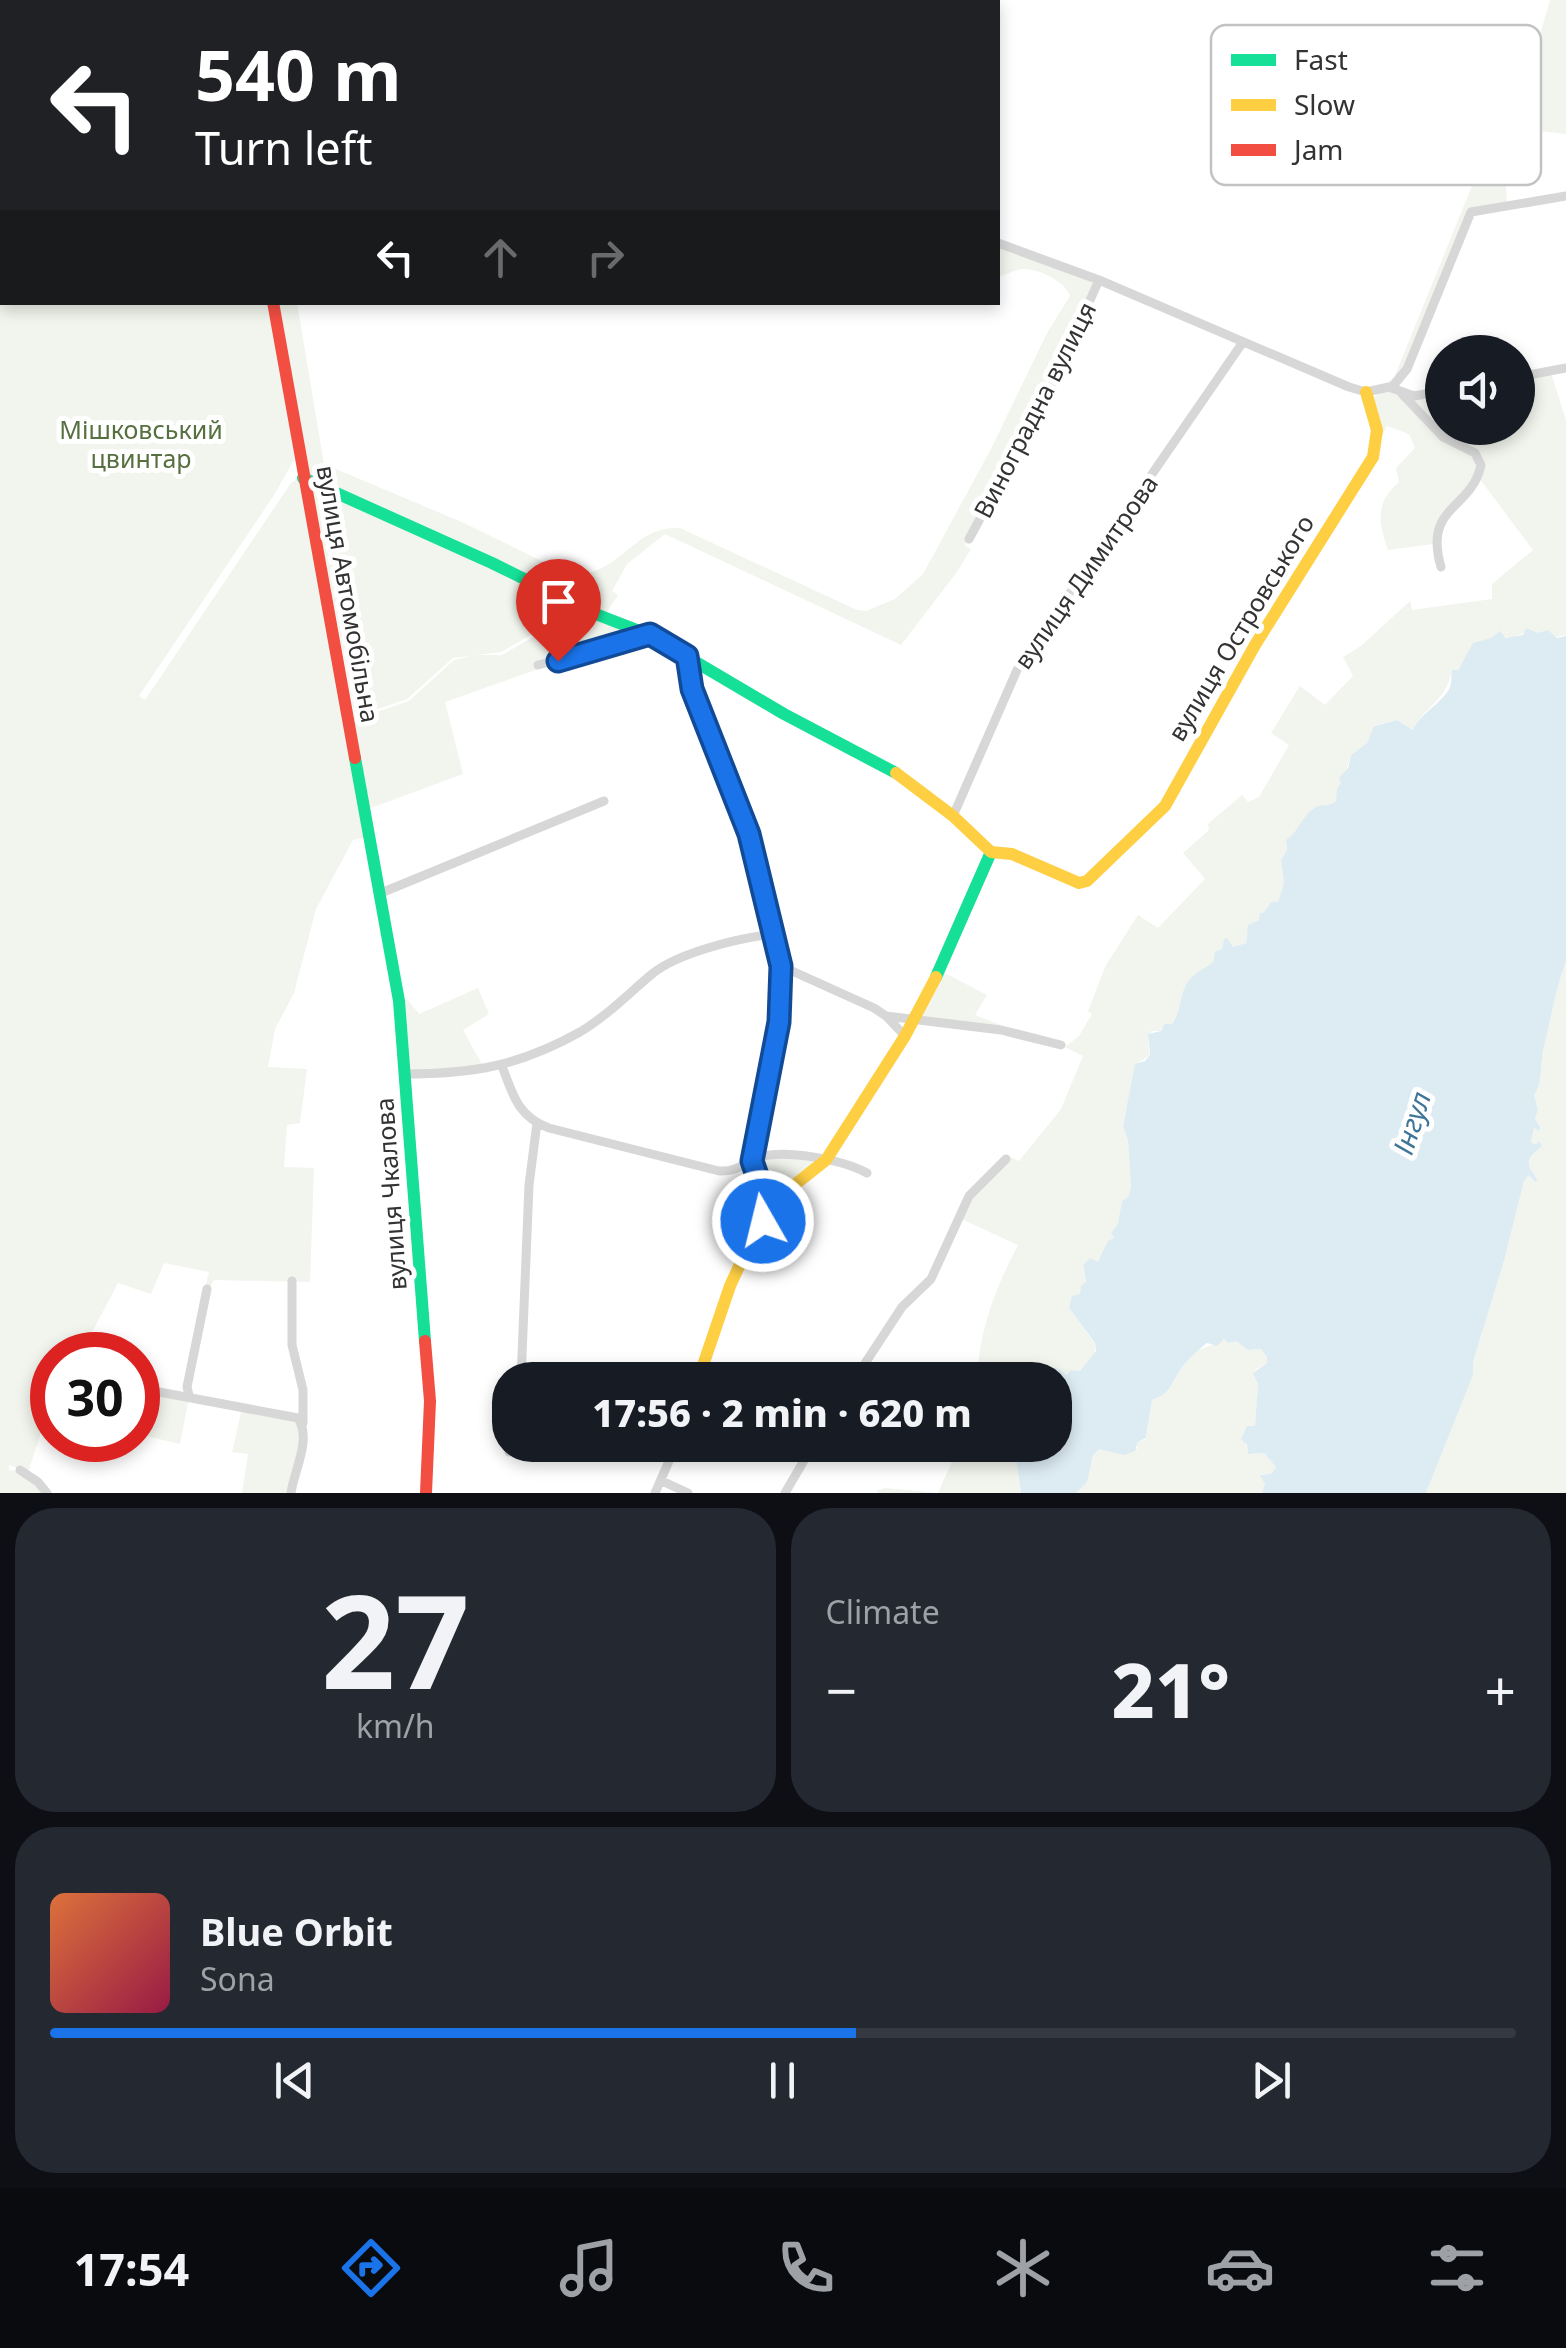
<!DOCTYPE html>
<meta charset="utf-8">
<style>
:root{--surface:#171b24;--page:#242831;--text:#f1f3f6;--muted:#9ea1a6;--line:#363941;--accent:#1a73e8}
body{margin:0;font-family:"Noto Sans",sans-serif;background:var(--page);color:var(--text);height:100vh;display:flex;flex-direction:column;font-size:38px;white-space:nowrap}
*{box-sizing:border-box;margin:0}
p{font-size:32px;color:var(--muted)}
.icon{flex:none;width:55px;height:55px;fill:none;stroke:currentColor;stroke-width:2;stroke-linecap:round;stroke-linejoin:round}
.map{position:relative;height:1493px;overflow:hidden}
.details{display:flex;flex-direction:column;gap:15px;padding:15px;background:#0d0f14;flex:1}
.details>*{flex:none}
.banner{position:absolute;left:0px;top:0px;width:1000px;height:305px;box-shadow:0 5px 15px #0003;background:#202124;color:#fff;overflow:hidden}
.controls{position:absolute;left:1425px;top:335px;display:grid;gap:20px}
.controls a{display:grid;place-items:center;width:110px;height:110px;border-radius:50%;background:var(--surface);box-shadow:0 5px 15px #0003;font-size:50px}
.speed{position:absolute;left:30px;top:1332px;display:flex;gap:20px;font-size:50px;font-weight:700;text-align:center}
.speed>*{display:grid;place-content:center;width:130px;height:130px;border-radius:50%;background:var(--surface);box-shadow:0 5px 15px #0003;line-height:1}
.speed .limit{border:15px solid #d22;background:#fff;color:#111}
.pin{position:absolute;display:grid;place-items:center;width:85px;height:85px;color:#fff;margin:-102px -42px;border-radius:50% 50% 50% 0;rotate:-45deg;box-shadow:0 0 10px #0007}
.pin .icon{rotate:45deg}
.me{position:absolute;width:110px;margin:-55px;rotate:352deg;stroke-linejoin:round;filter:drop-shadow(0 0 8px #0008)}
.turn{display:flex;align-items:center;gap:35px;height:210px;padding:0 30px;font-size:45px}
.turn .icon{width:130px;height:130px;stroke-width:2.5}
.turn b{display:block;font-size:70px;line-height:85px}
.lanes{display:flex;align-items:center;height:95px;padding:0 30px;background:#0003;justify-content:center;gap:50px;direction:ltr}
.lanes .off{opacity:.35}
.big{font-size:75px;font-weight:800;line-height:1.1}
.details .tile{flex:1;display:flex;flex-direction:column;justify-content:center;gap:15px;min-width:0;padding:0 35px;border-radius:40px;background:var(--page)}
.details .dial{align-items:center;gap:0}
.dial b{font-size:130px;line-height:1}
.song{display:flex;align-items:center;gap:30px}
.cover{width:120px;height:120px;border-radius:15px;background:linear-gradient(135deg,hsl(20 70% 55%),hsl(340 70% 35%))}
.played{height:10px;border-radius:5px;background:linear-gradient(90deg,var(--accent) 55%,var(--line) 55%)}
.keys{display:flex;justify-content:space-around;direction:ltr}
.heat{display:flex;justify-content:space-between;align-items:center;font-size:55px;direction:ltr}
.details .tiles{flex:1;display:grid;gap:15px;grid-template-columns:1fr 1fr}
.tile:last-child{grid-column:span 2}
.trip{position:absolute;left:492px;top:1362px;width:580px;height:100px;border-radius:40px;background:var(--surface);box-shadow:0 5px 15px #0003;font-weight:800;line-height:100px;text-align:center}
.menu{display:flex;height:160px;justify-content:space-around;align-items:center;background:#090b0e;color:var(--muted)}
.menu .icon{width:70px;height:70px}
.menu .on{color:var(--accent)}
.menu b{font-size:45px;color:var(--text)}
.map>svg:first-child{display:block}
.green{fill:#f1f5ed}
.water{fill:#ddebf3}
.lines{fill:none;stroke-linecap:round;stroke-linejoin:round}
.street{stroke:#d7d7d7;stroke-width:9}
.fast{stroke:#16e098;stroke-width:12}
.slow{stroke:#ffcf43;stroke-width:12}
.jam{stroke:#f24e42;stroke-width:12}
.route-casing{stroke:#114b97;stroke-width:25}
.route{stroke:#1a73e8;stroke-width:18}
.labels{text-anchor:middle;stroke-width:10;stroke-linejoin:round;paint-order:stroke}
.street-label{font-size:25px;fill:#333;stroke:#fff}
.park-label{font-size:25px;fill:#56703f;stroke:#fff}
.water-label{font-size:28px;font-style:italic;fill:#3f7597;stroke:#fff}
.key{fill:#fff;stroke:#c2c2c2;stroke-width:2.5}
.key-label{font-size:28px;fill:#333}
</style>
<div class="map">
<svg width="1566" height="1493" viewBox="0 0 1566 1493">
<rect width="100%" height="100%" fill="#fff"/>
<path class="green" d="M0 0H217L218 2H2V302L269 303 295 458 274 495 139 696 145 700 291 483 298 479 301 482 367 837 353 840 316 909 294 993 275 1029 268 1067 307 1069 300 1123 287 1125 284 1167 314 1168 310 1282 214 1280 209 1289 205 1288 209 1272 164 1263 151 1294 118 1283 90 1336 74 1355H52V1416L47 1415 28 1472 9 1465V1470L20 1471 45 1493H0Z
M1550 0H1566V134L1513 128 1505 171 1507 204 1470 210 1398 380 1382 386 1394 378 1506 102 1533 59Z
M998 246 1091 281 1093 284 1087 309 971 534 965 546 971 549 957 572 901 645 665 534 627 564 612 591 618 595 605 615 311 478 277 303H297L324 464 464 523 570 575C624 575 630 526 680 528L857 610 866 611 895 599 923 574 991 449 1047 333 1070 296C1065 281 1038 268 1022 269 1014 270 1005 275 998 277Z
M1551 373 1566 420V635L1556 637 1546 630 1542 634 1524 633 1509 639 1502 634C1481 640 1467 650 1458 670H1452C1445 705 1424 705 1413 730L1397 720 1375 725 1367 743 1351 755 1336 801 1330 806 1314 808 1286 842 1287 850 1281 860 1284 883 1278 902H1271L1264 912H1261L1259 920 1247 931 1246 943 1233 947 1224 939 1222 949 1214 955 1213 962 1185 986 1179 1016 1172 1024H1164L1160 1031H1152L1148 1036 1149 1056 1136 1064 1123 1125 1128 1140 1131 1188 1128 1197 1122 1201 1119 1224 1111 1233 1114 1238 1108 1242 1099 1261 1094 1263 1092 1259 1083 1268 1086 1282 1082 1286 1080 1294 1073 1296 1069 1308 1095 1344V1353L1080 1371 1071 1370 1066 1375 1050 1366 1033 1380H977C979 1330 995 1289 1018 1245L959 1218 979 1186 1010 1157 1019 1161 1061 1109 1083 1056 1065 1047 1079 1036 1092 1014 1088 1011 1106 965 1138 915 1158 928 1205 879 1183 853 1209 830 1208 824 1242 795 1248 802 1259 797 1289 745 1271 733 1300 686 1325 705 1353 676 1343 657 1361 646 1410 601 1412 610 1492 599V584L1533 550 1479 478 1481 458 1453 441 1414 402 1416 399 1442 394V428H1518V379Z
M1383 390 1400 394 1442 438 1478 460C1473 495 1436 508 1433 544L1388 550C1378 521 1375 503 1399 482L1396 468 1415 448 1409 434 1387 426 1379 442 1373 398Z
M312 489 438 542 584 615 552 623 501 652 453 658 407 699 355 717Z
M591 616 640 633 445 702 463 774 368 809 354 724 359 718 409 701 454 660 473 655H502L547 629Z
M1566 961V1493H1426L1473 1374V1362L1504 1261 1524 1181 1529 1175 1536 1182 1538 1180C1529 1164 1523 1166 1539 1148L1531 1142 1534 1128 1538 1130 1540 1127 1535 1119 1538 1110 1534 1095C1543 1083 1540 1067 1543 1051 1551 1019 1555 990 1566 961Z
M939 970 987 995 975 1015 1029 1036 919 1017Z
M478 988 489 1014 463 1030 484 1068 410 1070 403 1001 408 1000 419 1014Z
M787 1158 818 1162 766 1214 757 1164 759 1160Z
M1225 1339 1228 1343 1236 1341 1248 1350 1261 1349 1267 1357V1363L1255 1370 1258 1384 1255 1426 1244 1433 1248 1454 1264 1453 1276 1467 1270 1475 1262 1474 1265 1484 1262 1493H1076C1092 1477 1086 1464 1099 1449H1137L1138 1441 1145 1440 1147 1435 1152 1400C1174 1391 1175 1374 1189 1358 1201 1345 1214 1347 1225 1339Z
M138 1389 189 1398 180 1444 138 1434Z
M242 1408 291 1416 302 1428 290 1493H242L248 1454 232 1452Z
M965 1445H1014L1021 1493H879L876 1491 885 1488 938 1493 954 1457 959 1456Z"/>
<path class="water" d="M1526 628 1538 633 1548 630 1557 638 1566 636V961C1555 991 1551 1019 1543 1051 1540 1067 1543 1083 1534 1095L1538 1110 1535 1119 1540 1127 1539 1131 1534 1128 1531 1142 1536 1145 1539 1141 1542 1146C1523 1162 1527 1164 1538 1180L1535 1182 1529 1175 1524 1181 1504 1261 1473 1362V1375L1426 1493H1262L1265 1484 1260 1475 1271 1474 1276 1467 1264 1453 1248 1454 1247 1445 1241 1439 1247 1426H1255L1258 1384 1253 1373 1267 1363V1357L1261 1349 1248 1350 1236 1341 1228 1343 1224 1339 1217 1346 1207 1343C1196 1352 1186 1360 1179 1372 1170 1386 1169 1394 1152 1400L1146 1438 1138 1442 1135 1451 1124 1455 1099 1449 1093 1456 1087 1482 1076 1493H1021L1014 1445H1055V1380H1033L1048 1366 1061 1370 1066 1375 1071 1370 1080 1371 1096 1351 1095 1343 1069 1308 1072 1296 1080 1294 1081 1286 1086 1282 1083 1265 1090 1258 1098 1262 1108 1241 1114 1238 1111 1233 1118 1224 1122 1201 1128 1197 1131 1188 1128 1140 1123 1126 1135 1064 1145 1061 1150 1055 1148 1034 1161 1031 1164 1024H1172C1183 1010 1179 987 1193 976 1200 970 1206 968 1213 962L1215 952 1222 949 1224 939 1227 938 1233 947 1246 943 1248 925 1259 920 1260 913 1264 912 1271 902H1278L1284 883 1281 860 1287 850 1286 840C1298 832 1302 817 1313 809 1322 802 1327 809 1336 801L1337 789 1341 783 1339 778 1348 768 1351 755 1367 743 1374 726 1397 720 1413 730C1419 714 1443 703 1450 687 1452 682 1451 676 1452 670H1458L1473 643 1491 638 1500 631 1506 638 1523 635Z"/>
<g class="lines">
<path class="street" d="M429 0 435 2
M998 243 1099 280 1349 387 1366 392 1389 387 1414 396 1442 391
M1518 377 1566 368
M1392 387 1407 369 1471 212 1566 196
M1402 394 1443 437 1475 453 1481 465C1471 511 1423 505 1441 567
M969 539 1051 388 1099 280
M687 656 693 689 749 834 781 966 779 1022 752 1161 764 1197 763 1218
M538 665 650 635
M953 816 1017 670 1243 342
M381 893 604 801
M781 966 874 1008 886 1016 905 1036
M886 1016 1001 1030 1061 1045
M502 1066C513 1095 518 1117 549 1128L719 1171C737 1172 742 1164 757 1158 783 1148 843 1160 867 1173
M404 1074C473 1074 519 1066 580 1032 607 1016 628 994 652 974 679 952 740 938 774 934
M292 1281V1345L303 1390V1423
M521 1380 529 1185 537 1123
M854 1380 902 1307 931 1279 969 1196 1006 1159
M138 1388 298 1418C312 1440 294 1470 291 1493
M189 1395 187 1387 207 1289
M509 1452 511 1445
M20 1470 38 1482 47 1493
M662 1481 688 1493
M655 1493 676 1445
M785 1493 813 1445"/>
<path class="fast" d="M303 478 492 563 593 613 650 635 784 714 896 773
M355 758 399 1001 425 1341
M936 977 991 852"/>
<path class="slow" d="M222 0V2
M896 773 953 816 991 852 1012 854 1079 883 1087 881 1165 806 1255 645 1373 457 1377 430 1366 392
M698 1380 730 1286 751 1240 783 1194 826 1160 905 1036 936 977"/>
<path class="jam" d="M273 302 355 758
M425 1341 430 1401 426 1493"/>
</g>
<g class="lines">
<defs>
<path id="route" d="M558 661 650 634 687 656 692 689 749 834 781 966 779 1022 752 1161 764 1196 763 1221"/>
</defs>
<use href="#route" class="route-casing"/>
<use href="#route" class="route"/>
</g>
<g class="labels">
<g class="street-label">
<text transform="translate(1035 410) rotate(-63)" y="9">Виноградна вулиця</text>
<text transform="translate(1086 572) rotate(-55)" y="9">вулиця Димитрова</text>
<text transform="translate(348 594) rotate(80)" y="9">вулиця Автомобільна</text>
<text transform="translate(1241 628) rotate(-59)" y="9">вулиця Островського</text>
<text transform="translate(391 1194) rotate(-94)" y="9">вулиця Чкалова</text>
</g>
<g class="park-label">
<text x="141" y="439">Мішковський<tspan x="141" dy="29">цвинтар</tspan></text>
</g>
<g class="water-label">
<text transform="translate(1412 1123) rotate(-72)" y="10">Інгул</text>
</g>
</g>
<rect x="1211" y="25" width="330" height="160" rx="15" class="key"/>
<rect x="1231" y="54" width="45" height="12" fill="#16e098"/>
<rect x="1231" y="99" width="45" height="12" fill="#ffcf43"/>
<rect x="1231" y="144" width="45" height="12" fill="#f24e42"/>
<g class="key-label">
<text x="1294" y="70">Fast</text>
<text x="1294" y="115">Slow</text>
<text x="1294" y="160">Jam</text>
</g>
</svg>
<div class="controls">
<a><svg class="icon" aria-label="sound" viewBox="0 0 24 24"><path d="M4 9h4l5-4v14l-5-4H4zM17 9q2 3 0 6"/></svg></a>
</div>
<div class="speed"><div class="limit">30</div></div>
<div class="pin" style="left:558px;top:661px;background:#d93025"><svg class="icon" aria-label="arrive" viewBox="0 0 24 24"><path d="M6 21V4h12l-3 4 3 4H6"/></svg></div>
<svg class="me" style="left:763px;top:1221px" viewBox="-20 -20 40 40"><circle r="17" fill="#1a73e8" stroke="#fff" stroke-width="3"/><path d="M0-11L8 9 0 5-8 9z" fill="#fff"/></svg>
<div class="trip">17:56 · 2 min · 620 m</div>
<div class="banner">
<div class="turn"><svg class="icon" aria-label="left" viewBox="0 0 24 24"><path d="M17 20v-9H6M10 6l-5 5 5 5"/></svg><div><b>540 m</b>Turn left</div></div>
<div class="lanes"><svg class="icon" aria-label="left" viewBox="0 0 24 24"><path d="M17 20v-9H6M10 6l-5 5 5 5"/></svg><svg class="icon off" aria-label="ahead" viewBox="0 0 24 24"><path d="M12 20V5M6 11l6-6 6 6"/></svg><svg class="icon off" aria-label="right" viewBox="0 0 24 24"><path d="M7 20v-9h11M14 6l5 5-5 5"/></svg></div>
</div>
</div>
<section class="details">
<div class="tiles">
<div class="tile dial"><b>27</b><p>km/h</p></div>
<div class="tile"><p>Climate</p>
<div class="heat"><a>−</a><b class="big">21°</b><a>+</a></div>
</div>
<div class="tile">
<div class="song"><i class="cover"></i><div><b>Blue Orbit</b><p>Sona</p></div></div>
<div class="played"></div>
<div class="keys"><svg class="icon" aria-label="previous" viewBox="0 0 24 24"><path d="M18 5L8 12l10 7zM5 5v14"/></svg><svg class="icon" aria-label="pause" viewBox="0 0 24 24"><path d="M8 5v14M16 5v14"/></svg><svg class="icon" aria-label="next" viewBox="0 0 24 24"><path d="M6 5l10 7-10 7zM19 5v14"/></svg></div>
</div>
</div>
</section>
<nav class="menu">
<b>17:54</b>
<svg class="icon on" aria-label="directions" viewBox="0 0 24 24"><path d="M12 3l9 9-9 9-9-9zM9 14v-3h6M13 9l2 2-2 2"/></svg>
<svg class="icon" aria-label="music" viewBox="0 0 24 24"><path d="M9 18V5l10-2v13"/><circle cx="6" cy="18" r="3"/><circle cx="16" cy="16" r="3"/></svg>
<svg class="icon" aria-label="phone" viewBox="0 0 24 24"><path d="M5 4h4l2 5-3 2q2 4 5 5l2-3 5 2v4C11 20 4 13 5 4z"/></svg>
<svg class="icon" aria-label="climate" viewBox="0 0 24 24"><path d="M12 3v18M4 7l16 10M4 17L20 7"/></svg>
<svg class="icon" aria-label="car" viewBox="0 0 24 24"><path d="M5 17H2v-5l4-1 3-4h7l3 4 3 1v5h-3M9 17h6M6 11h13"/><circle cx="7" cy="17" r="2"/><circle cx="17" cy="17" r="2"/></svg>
<svg class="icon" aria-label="filters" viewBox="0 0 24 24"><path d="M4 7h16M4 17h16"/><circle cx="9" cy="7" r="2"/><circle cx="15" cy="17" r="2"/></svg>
</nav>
